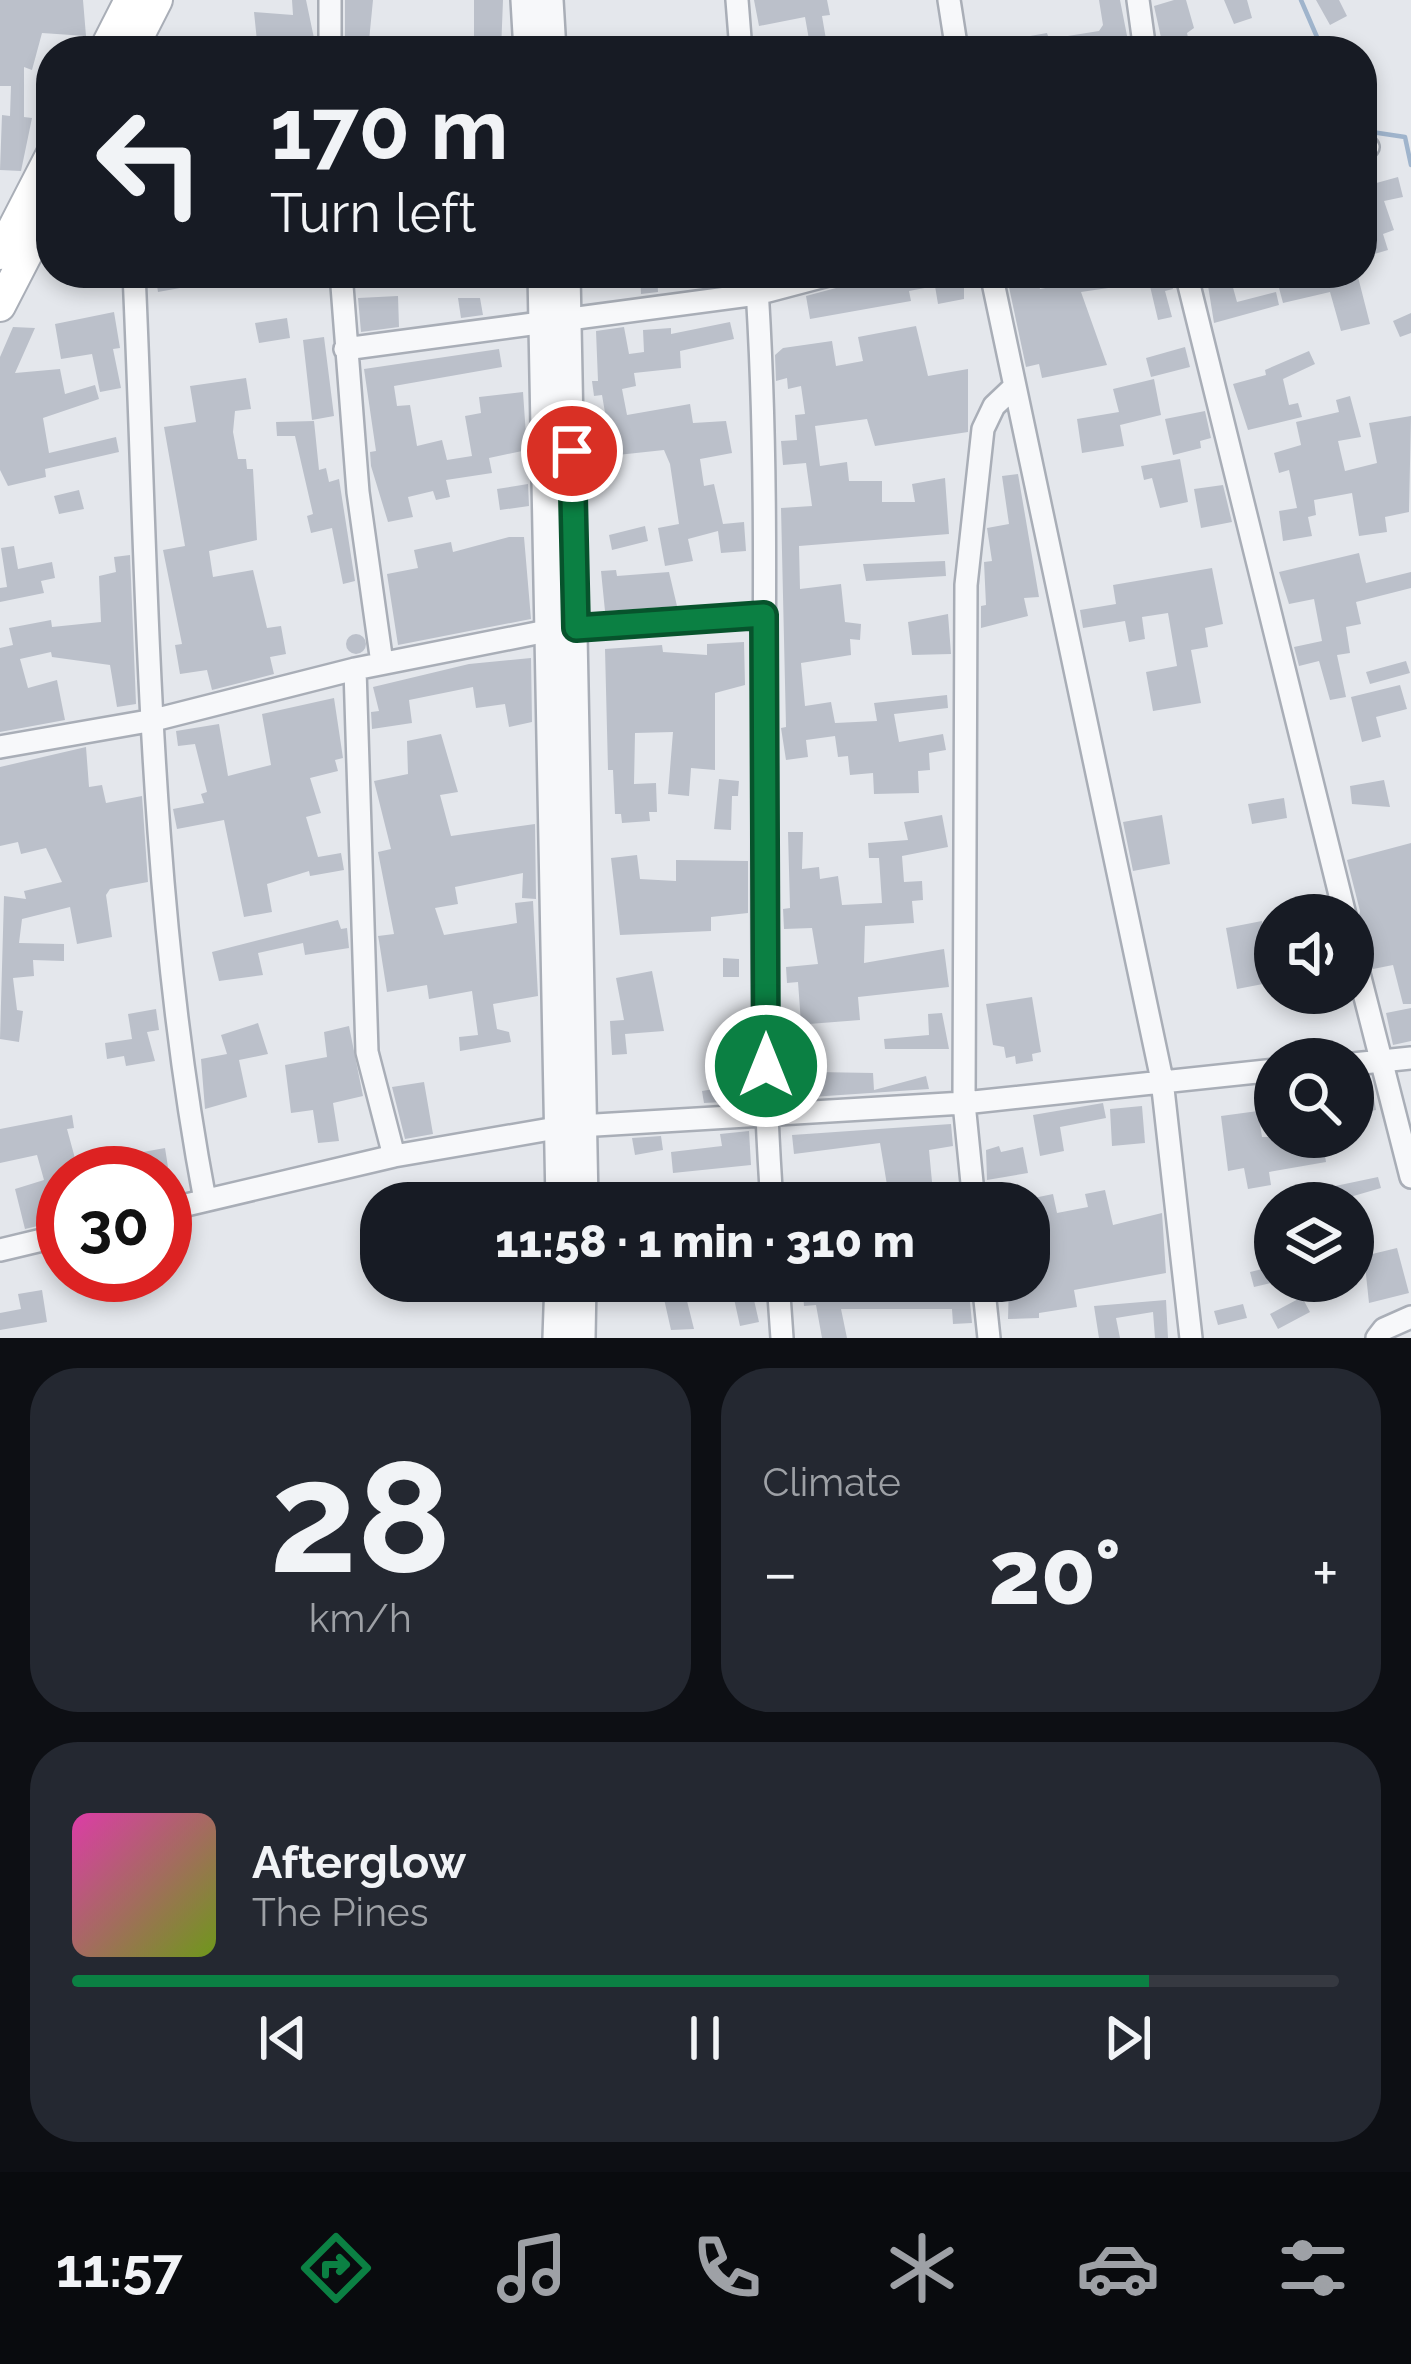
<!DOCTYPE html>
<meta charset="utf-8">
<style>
:root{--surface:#171b24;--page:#242831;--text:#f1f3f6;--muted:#9ea1a6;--line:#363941;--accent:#0b8043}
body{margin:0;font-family:Raleway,sans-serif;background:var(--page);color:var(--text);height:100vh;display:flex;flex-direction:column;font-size:45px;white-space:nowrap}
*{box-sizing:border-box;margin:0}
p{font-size:39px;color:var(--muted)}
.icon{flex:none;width:66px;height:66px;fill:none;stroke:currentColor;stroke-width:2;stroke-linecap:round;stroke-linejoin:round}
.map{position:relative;height:1338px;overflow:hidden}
.sheet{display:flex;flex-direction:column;gap:30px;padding:30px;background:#0d0f14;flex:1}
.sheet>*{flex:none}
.hud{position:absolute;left:36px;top:36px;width:1341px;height:252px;border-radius:48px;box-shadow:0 6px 18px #0003;background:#171b24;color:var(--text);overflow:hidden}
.tools{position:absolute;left:1254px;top:894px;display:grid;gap:24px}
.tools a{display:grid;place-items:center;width:120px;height:120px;border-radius:50%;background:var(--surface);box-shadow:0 6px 18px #0003;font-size:60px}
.speed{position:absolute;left:36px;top:1146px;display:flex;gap:24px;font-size:60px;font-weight:700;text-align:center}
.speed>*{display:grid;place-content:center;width:156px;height:156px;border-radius:50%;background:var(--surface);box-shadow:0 6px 18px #0003;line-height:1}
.speed .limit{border:18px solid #d22;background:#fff;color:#111}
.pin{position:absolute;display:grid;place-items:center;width:102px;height:102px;color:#fff;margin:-51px;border:6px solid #fff;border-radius:50%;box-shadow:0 3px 12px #0007}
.me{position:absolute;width:132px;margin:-66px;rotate:0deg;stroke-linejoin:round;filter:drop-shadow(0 0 9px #0008)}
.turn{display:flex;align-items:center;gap:42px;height:252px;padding:0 36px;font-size:54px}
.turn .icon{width:156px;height:156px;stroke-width:2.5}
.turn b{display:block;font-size:84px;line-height:102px}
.big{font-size:90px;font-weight:800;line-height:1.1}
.sheet .tile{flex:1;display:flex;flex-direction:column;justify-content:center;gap:18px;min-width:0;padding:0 42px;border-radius:48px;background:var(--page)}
.sheet .dial{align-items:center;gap:0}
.dial b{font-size:156px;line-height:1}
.song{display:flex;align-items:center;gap:36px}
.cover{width:144px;height:144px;border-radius:18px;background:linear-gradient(135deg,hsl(320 70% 55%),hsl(80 70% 35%))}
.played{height:12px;border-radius:6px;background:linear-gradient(90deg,var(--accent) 85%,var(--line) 85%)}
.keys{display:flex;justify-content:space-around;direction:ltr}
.heat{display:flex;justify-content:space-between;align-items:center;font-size:66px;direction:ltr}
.sheet .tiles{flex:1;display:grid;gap:30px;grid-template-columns:1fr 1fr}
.tile:last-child{grid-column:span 2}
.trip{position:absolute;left:360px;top:1182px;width:690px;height:120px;border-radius:48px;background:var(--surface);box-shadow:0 6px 18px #0003;font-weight:800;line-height:120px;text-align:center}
.tabs{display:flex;height:192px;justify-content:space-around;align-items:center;background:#090b0e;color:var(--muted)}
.tabs .icon{width:84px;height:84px}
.tabs .active{color:var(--accent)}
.tabs b{font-size:54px;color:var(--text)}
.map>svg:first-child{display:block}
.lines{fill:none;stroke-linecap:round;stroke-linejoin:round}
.stream{stroke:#9fb4cc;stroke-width:4.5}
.building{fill:#bbc0ca}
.minor-casing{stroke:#a9aeb7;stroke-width:26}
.tertiary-casing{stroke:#a9aeb7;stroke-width:32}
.secondary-casing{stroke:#a9aeb7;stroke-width:34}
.minor{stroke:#f7f8fa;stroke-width:21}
.tertiary{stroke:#f7f8fa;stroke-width:27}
.secondary{stroke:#fff;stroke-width:30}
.route-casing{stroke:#07532c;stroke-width:30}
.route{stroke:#0b8043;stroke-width:21}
</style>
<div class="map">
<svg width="1411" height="1338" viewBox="0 0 1411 1338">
<rect width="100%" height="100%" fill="#e4e7ec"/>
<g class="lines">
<path class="stream" d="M1301 0 1323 51
M1362 125 1365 131 1405 137 1411 165"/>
</g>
<path class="building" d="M0 0H83L86 36 42 33 32 70 24 67V117L32 118 21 171 0 170 2 115 10 116 11 86H0Z
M292 0H306L315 43 289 51H258L254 12 293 15Z
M345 0H373L368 51H345Z
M474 0H503L501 51H474Z
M754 0H827L830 15 822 16 828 51H811L805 17 759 26Z
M1099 0H1120L1130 51H987L986 44 1047 33 1049 39 1099 31 1103 25Z
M1174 0H1186L1194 28 1187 33 1191 51H1164L1154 6Z
M1224 0H1247L1252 18 1234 24Z
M1316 0H1339L1347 16 1330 25Z
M1398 177 1403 197 1384 201 1394 230 1383 234 1388 250 1371 255 1362 226V187Z
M155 273H177L180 288 158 292Z
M640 273H657L658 292 641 294Z
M892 273H964V299L938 304 935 286 909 291 911 301 810 319 806 296Z
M1006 273H1037L1040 289 1077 282 1075 273H1169L1173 289 1165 291 1172 317 1158 320 1149 282 1081 292 1107 365 1042 378 1039 364 1026 367Z
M1206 273H1229L1237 302 1276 292 1279 305 1214 323Z
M1308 273H1357L1370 324 1341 331 1330 292 1283 303 1279 288 1310 279Z
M398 296 399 327 361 332 358 298Z
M458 298H480L483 315 461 318Z
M114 312 120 348 113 349 121 388 100 392 92 354 61 359 55 324Z
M1411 313V333L1400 337 1393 321Z
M287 318 290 338 259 343 255 323Z
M730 322 734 339 680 351 681 368 634 373 636 386 622 389 627 415 690 404 693 423 726 421 732 453 700 459 704 486 714 484 723 524 744 522 746 551 721 553 718 531 688 539 693 561 665 566 658 528 679 524 670 464 664 450 599 457 596 438 609 436 602 395 594 396 592 381H598L596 331 624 327 629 354 644 352 643 330 671 328V334Z
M916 326 928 376 968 369V432L875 446 867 419 815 426 820 466 847 462 849 481H882V502H915L912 484 945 478 949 534 799 546 800 589 841 584 845 622 861 624 860 640 850 639 851 655 801 663 805 706 831 702 835 723 877 721 874 703 947 695 948 708 894 714 899 742 943 734 946 750 929 753 930 770 918 771 919 793 874 794 873 773 850 775 848 756 838 757 835 736 806 740 808 757 786 760 781 728 786 727 781 508 812 506 806 463 783 465 781 441 797 440 795 415 805 414 801 386 788 389 787 378 776 381 775 355 783 348 832 341 836 366 863 361 858 337Z
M13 327 35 328 15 373 60 369 65 394 95 385 99 399 43 418 49 453 116 437 119 452 45 469 46 477 8 486 0 470V357Z
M324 337 334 416 312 420 303 340Z
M1185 347 1190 367 1151 377 1146 358Z
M499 349 502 367 394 386 397 406 410 405 417 446 442 440 447 460 472 456 465 416 481 413 479 397 523 392 527 450 489 458 492 473 446 480 450 497 436 500 433 491 408 497 413 517 388 522 371 466 370 452 376 451 364 369Z
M1309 351 1315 364 1283 379 1289 405 1298 403 1302 417 1248 430 1233 384 1266 375 1265 370Z
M246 378 251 409 235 411 233 432 238 459H246L247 469H253L257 540 209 551 213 577 253 570 267 628 281 626 286 654 270 657 274 674 212 690 207 670 180 674 175 645 182 644 163 550 185 546 164 427 196 422 190 386Z
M1154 379 1161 415 1120 425 1124 446 1082 453 1077 419 1119 412 1113 389Z
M1350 396 1361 437 1338 441 1345 471 1377 463 1369 423 1411 416 1409 512 1385 517 1387 532 1359 536 1352 493 1314 500 1316 515 1308 517 1312 536 1283 541 1279 511 1297 508 1289 470 1279 473 1274 453 1301 445 1296 422 1339 412 1336 400Z
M1205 411 1211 438 1200 441 1201 448 1173 455 1165 419Z
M314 421 319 470 326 468 329 482 339 479 355 581 343 584 332 528 311 533 307 516 313 514 295 436H277L276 422Z
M1180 459 1188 502 1160 508 1152 478 1144 480 1141 466Z
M1018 474 1039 597 1024 598 1028 616 981 628V606L986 605 984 562 992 561 987 528 1009 524 1002 476Z
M528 484 529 506 500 510 497 489Z
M1223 485 1232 522 1201 528 1194 489Z
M79 490 84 509 59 514 54 496Z
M645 526 648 541 612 550 609 535Z
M509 537H524L531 619 398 645 387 574 418 568 414 550 451 542 453 552Z
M14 546 18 569 52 562 55 578 41 581 44 593 0 602V588L7 587 1 548Z
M1359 553 1366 583 1411 572V588L1356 602 1361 624 1346 627 1350 653 1337 655 1346 697 1330 700 1319 661 1299 666 1294 647 1322 641 1314 599 1289 604 1279 572Z
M130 555 136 704 117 707 110 665 52 657 51 652 20 659 28 688 57 680 65 720 0 732V648L13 645 9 628 51 620 52 627 101 622 99 576 116 572 114 557Z
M945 561 946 576 866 581 863 564Z
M1212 568 1223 624 1205 628 1208 647 1191 650 1201 703 1153 711 1146 672 1177 666 1168 613 1142 617 1145 639 1129 642 1125 621 1083 628 1080 610 1116 604 1113 585Z
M616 570 617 576 669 572 677 606 605 611 601 571Z
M948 614 951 654 912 655 908 622Z
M346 644a10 10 0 1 1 20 0a10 10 0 1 1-20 0Z
M744 642 745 685 715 693V770L691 768 689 796 668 794 673 732 635 733 634 784 656 783 657 812H649L650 821 622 823 621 814H615L613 770H608L605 649 662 645 663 652 707 655V644Z
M531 658 532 722 509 727 505 704 476 708 473 687 409 700 412 723 372 729 371 712 379 711 373 687 469 664Z
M1406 661 1410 673 1370 684 1366 672Z
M1400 685 1407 709 1376 717 1381 737 1362 742 1351 697Z
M334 698 343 758 335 760 338 771 310 778 321 813 306 817 318 857 341 853 344 870 310 876 309 871 267 884 272 912 244 917 224 820 177 829 173 809 204 803 201 794 207 792 195 744 178 746 176 731 219 724 228 776 271 765 262 714Z
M441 734 458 792 440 795 451 836 535 824 536 899 522 898 523 873 455 887 458 904 435 908 444 935 517 923 515 903 533 901 538 996 493 1004 497 1029 509 1032 511 1042 460 1051 459 1037 478 1035 472 991 429 999 427 985 387 992 379 941 378 936 394 934 378 852 391 849 374 781 408 774 407 741Z
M86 747 89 787 102 785 106 803 142 796 148 882 110 889 106 895 112 937 77 944 70 907 22 919 19 943 64 944V961L33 960 34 976 13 978 17 1010 23 1011 19 1042 0 1039 4 896 26 899 24 891 62 882 46 848 21 854 18 842 0 846V767Z
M719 779 739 781 738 796H732L731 830 714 829Z
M1384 780 1390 807 1352 804 1350 786Z
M1284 798 1287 818 1252 824 1248 804Z
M942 815 948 847 902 856 904 882 922 881 923 900 912 901 914 923 865 926 864 963 944 949 949 987 858 997 860 1020 809 1024 817 1072 873 1073 874 1090 926 1076 929 1089 782 1099 779 1027 801 1023 798 982 787 983 786 967 818 964 812 928 784 929 783 909 790 908 788 832H803L802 869 819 867 820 879 838 876 842 905 882 903 879 858H869L868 843 908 840 904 822Z
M1162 815 1170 864 1133 871 1123 822Z
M1411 843V1004H1403L1393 965 1373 969 1367 945 1355 935 1360 911 1347 860Z
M637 855 640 879 676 881V860L748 861V913L711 917V931L620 935 611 858Z
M338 920 341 929 347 928 349 948 305 955 303 943 258 953 263 975 219 981 212 952Z
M1262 921 1273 982 1237 989 1226 928Z
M723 958 739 959V977H723Z
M652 971 664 1031 625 1034 627 1054 612 1055 610 1021 624 1020 616 978Z
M1032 997 1041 1052 1032 1054 1033 1061 1016 1064 1015 1056 1006 1058 1004 1047 993 1045 986 1004Z
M1411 1008V1041L1393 1045 1386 1013Z
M156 1009 159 1030 147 1032 155 1061 126 1066 124 1056 107 1059 105 1043 132 1039 128 1014Z
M942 1013 949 1049H885L884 1039 929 1035 928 1014Z
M728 1020 744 1021 742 1041 726 1039Z
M258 1023 268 1054 239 1060 247 1097 205 1109 201 1059 227 1054 221 1035Z
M349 1026 363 1096 333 1103 339 1141 318 1143 313 1110 291 1113 285 1065 327 1057 324 1032Z
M1371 1081 1376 1110 1353 1114V1084Z
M424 1082 433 1134 405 1139 392 1087Z
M738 1085 741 1101 704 1103 702 1091Z
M1103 1103 1106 1118 1060 1127 1064 1151 1040 1156 1033 1115Z
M1142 1106 1145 1143 1112 1146 1110 1109Z
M1258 1111 1262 1137H1322L1326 1162 1269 1172 1271 1185 1248 1189 1244 1168 1228 1171 1221 1116Z
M72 1115 74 1128 67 1129 79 1173H63V1220L25 1229 15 1189 44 1180 37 1155 0 1163V1129Z
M951 1124 953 1146 929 1150 934 1203H890L880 1143 794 1154 792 1135Z
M749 1131 751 1165 673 1173 671 1152 722 1146 720 1134Z
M661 1136 663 1150 635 1155 632 1138Z
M999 1146 1001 1152 1023 1147 1028 1173 987 1180 986 1150Z
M165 1148 168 1167 147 1171 143 1152Z
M1378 1177 1381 1188 1350 1197 1284 1203 1283 1197Z
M754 1187 757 1203H702V1195Z
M1105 1190 1113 1225 1162 1213 1166 1273 1074 1290 1077 1307 1039 1313V1318L1008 1319 1009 1283 1029 1281V1199L1053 1194 1057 1213 1088 1207 1085 1194Z
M1397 1248 1409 1293 1369 1303 1364 1256Z
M1275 1266V1282L1254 1287 1250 1272Z
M660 1281H682L694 1329 671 1330Z
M719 1281H763L764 1289 746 1292 748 1301 754 1300 759 1322 740 1326 733 1294 722 1296Z
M802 1281H839L841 1295H898L897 1281H968L972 1323 953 1324 952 1309H841L847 1338H822L816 1305 804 1306Z
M42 1290 47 1322 0 1330V1313L21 1309 18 1294Z
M1302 1297 1310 1312 1278 1329 1270 1314Z
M1166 1300 1168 1338H1155L1153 1312 1116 1318 1120 1338H1099L1094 1306Z
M1243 1304 1247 1318 1218 1325 1214 1311Z"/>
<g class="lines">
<defs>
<path id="minor" d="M330 0V51
M737 0 741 51
M949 0 957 51
M1138 0 1145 51
M1362 148 1368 147
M134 273C148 581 147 896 205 1200
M341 273 358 492 382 663
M756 273C777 582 750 894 772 1203
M991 273 1162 1080 1191 1338
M1186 273 1345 915
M345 349 757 294 836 273
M355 669 367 1052 394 1156
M0 747 154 720 355 669 552 630 764 615
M1353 950 1411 1177
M1353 1064 1411 1058
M974 1203 964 1103 966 585 983 429 994 406 1013 388
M165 1210 394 1156 562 1127 964 1103 1275 1070
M0 1250 63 1235
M778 1281 782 1338
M983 1281 989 1338
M1377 1338 1384 1329 1411 1317"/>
<path id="tertiary" d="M525 0 528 51
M549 0 552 51
M542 273 560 1203
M566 273 584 1203
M557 1338 559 1281
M581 1338 582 1281"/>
<path id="secondary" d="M104 51 130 0
M131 51 157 0
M0 254 51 155
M0 306 51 207"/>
</defs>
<use href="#minor" class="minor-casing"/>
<use href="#tertiary" class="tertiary-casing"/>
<use href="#secondary" class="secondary-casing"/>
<use href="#minor" class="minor"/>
<use href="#tertiary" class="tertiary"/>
<use href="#secondary" class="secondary"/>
</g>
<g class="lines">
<defs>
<path id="route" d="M572 451 576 628 764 615 766 1066"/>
</defs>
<use href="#route" class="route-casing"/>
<use href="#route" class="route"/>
</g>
</svg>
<div class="tools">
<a><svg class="icon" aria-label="sound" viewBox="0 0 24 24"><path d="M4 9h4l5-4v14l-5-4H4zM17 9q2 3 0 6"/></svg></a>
<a><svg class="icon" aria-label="search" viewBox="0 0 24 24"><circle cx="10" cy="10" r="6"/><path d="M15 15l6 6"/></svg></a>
<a><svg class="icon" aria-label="layers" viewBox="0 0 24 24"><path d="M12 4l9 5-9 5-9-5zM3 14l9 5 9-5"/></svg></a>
</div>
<div class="speed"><div class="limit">30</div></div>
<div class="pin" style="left:572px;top:451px;background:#d93025"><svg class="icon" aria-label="arrive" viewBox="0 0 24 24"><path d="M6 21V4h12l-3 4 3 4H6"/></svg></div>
<svg class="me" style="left:766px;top:1066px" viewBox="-20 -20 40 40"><circle r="17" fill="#0b8043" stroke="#fff" stroke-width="3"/><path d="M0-11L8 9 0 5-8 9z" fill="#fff"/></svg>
<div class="trip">11:58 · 1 min · 310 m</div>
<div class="hud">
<div class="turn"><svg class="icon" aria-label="left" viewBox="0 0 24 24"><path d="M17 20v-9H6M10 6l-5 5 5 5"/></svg><div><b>170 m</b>Turn left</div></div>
</div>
</div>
<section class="sheet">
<div class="tiles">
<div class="tile dial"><b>28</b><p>km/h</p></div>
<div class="tile"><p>Climate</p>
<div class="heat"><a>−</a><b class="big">20°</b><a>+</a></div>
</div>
<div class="tile">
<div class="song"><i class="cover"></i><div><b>Afterglow</b><p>The Pines</p></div></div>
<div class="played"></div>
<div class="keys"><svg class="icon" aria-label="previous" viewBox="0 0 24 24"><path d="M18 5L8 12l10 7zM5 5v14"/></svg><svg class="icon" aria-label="pause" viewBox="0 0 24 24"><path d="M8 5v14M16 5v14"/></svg><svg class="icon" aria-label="next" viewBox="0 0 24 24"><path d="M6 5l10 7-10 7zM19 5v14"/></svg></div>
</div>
</div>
</section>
<nav class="tabs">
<b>11:57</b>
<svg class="icon active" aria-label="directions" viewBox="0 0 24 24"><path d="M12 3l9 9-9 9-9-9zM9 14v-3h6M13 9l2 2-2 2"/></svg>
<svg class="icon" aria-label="music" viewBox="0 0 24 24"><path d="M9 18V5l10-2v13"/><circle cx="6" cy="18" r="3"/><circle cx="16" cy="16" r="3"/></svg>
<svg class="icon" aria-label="phone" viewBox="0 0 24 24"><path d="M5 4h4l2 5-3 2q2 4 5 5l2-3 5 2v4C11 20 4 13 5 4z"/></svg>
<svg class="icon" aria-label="climate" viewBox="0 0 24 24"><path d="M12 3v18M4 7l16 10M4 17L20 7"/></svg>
<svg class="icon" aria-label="car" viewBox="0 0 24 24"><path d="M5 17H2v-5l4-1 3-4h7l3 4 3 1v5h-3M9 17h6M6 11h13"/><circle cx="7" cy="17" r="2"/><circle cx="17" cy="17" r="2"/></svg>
<svg class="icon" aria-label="filters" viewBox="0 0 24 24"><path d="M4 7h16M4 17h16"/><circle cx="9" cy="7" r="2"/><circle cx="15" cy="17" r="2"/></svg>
</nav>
